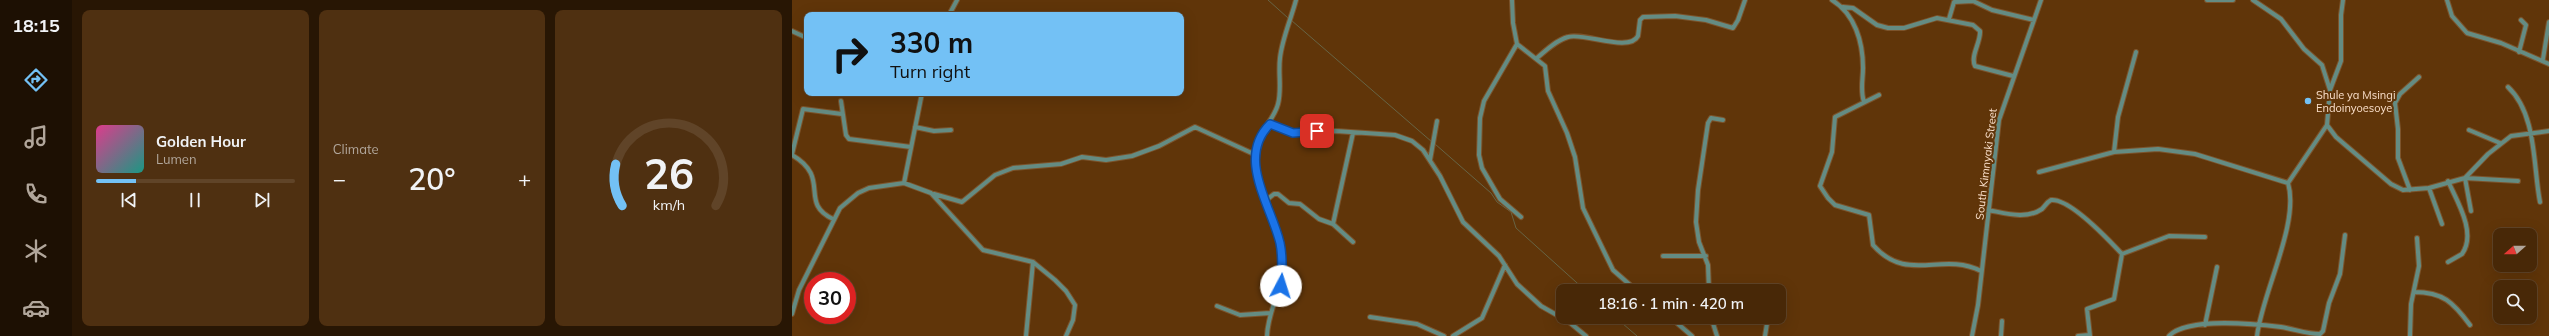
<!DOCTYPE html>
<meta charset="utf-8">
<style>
:root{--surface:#482807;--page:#4f3011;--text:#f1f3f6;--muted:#b1a69b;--line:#604428;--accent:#73c1f5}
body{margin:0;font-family:Mulish,sans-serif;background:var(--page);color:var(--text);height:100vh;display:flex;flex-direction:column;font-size:15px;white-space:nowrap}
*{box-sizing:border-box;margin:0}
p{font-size:13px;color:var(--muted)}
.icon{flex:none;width:22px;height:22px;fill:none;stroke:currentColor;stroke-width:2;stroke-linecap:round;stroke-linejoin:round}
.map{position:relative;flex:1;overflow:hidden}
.side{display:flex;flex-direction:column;gap:10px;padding:10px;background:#281604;width:720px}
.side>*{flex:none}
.hud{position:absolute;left:12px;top:12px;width:380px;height:84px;border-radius:8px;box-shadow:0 4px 16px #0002,0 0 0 1px var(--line);background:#73c1f5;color:#111;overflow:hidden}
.needle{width:26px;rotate:249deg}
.tools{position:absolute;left:1701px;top:228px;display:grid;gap:8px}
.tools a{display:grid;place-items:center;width:44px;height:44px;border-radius:8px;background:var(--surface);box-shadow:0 4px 16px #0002,0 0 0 1px var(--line);font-size:20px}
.speed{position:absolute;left:12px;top:272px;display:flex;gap:8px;font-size:20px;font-weight:700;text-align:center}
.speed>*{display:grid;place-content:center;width:52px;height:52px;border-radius:50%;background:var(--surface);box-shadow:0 4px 16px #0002,0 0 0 1px var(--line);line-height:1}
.speed .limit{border:6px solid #d22;background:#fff;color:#111}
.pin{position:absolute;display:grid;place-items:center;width:34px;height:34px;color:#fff;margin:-17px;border-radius:8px;box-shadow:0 2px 6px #0006}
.me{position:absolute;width:44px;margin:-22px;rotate:5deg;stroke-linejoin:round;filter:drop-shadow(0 0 3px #0008)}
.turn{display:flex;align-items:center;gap:14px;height:84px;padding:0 20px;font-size:18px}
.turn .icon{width:52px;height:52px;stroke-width:2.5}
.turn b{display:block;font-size:28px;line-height:34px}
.big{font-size:30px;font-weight:600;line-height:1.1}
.side .card{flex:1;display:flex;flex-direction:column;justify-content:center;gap:6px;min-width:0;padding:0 14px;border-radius:8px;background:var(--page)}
.side .dial{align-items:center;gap:0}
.dial svg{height:104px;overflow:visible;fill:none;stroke:var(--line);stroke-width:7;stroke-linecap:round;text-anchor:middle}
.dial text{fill:var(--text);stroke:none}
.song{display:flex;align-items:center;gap:12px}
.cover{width:48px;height:48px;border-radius:6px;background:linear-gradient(135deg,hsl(330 70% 55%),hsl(170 70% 35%))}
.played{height:4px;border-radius:2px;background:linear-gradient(90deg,var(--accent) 20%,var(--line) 20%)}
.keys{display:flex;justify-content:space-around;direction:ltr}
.heat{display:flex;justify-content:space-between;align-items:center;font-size:22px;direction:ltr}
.side .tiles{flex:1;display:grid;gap:10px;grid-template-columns:repeat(3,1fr)}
.trip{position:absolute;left:764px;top:284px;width:230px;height:40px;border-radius:8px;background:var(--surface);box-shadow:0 4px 16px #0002,0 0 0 1px var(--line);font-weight:600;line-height:40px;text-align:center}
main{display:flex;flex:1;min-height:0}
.tab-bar{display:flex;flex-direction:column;width:72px;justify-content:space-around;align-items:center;background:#1d1003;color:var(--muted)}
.tab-bar .icon{width:28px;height:28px}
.tab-bar .on{color:var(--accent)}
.tab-bar b{font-size:18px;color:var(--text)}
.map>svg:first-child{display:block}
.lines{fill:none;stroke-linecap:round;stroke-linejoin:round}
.stream{stroke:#676445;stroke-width:1}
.minor-casing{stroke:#7c542c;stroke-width:6}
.minor{stroke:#648c83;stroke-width:4}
.route-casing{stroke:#114b97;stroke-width:10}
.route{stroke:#1a73e8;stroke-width:7}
.poi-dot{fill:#73c1f5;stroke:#603509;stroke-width:1.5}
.labels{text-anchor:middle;stroke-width:4;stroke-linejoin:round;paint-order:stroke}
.poi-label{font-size:11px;fill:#fadfca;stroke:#603509;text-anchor:start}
.street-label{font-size:11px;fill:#fadfca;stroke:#603509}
</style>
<main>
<nav class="tab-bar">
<b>18:15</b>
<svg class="icon on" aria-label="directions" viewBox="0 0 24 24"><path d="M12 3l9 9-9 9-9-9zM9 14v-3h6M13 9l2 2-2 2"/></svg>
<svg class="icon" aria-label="music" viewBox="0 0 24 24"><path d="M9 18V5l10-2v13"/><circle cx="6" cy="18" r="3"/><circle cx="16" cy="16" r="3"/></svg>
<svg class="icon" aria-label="phone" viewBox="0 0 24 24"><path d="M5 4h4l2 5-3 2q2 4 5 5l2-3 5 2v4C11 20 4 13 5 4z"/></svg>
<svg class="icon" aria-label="climate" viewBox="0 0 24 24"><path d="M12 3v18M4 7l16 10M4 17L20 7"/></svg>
<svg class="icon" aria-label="car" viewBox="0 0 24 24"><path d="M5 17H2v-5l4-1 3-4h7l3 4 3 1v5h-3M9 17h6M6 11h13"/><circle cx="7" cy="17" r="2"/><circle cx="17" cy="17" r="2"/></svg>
</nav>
<section class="side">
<div class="tiles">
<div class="card">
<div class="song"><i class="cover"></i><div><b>Golden Hour</b><p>Lumen</p></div></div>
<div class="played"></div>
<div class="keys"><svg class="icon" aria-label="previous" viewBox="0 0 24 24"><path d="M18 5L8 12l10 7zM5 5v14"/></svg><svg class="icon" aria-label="pause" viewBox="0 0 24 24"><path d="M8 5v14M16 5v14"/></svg><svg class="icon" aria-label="next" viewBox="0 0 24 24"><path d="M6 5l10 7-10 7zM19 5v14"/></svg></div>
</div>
<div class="card"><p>Climate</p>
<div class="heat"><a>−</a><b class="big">20°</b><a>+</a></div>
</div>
<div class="card dial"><svg viewBox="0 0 100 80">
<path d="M14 69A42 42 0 1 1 86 69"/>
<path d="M14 69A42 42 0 0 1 9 37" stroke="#73c1f5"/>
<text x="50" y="56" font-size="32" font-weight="700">26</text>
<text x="50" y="72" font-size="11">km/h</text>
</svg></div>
</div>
</section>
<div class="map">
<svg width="1757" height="336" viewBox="0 0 1757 336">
<rect width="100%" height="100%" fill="#603509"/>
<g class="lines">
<path class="stream" d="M476 0 496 18
M499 20 640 142
M643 144 699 193 705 202 719 212 724 228 794 291
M823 317 845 336"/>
<defs>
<path id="minor" d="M720 0 721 23 725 44 753 66 756 91 775 133 783 157 791 208 821 270 845 291
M1040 0C1063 14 1071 42 1071 68 1071 80 1068 90 1072 102
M1415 0H1441
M1461 0 1489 19 1512 49 1530 65 1538 90
M1655 0 1660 16 1675 33 1709 43 1757 64
M1051 7 1061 8 1085 25 1096 28H1112L1145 18 1181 25 1188 31C1189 42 1178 56 1183 66L1221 76
M157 15 165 0
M1157 19 1162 2 1181 1 1200 10 1242 20
M0 31 15 38
M725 44 692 101 688 118 687 155 690 168 708 199 729 217
M1727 52 1734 25 1729 20
M745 58C754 50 765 40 776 37 792 32 837 53 846 36L848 20 851 17 883 16 914 20 941 28 946 20 953 0
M1751 59 1757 22
M1716 87C1745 114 1741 167 1748 202
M1087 95 1043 117 1040 152 1028 186 1036 198 1043 205 1077 215 1081 245C1115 284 1149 251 1189 271
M49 101 54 135 57 139 119 147
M478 124 501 133 544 131 603 135 620 141 631 150 648 176 671 222 707 256 725 284 749 306 777 322 794 336
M1535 125 1544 137 1599 184 1611 190 1637 188 1673 178 1726 181
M123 127 142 131 159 130
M1677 130 1708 143
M1322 152 1326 117 1344 52
M0 154 11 109 50 114
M0 155C40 178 6 203 41 219
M638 160 645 121
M1247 172 1322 152 1366 149 1403 154 1496 183
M112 183 130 93
M1637 188 1650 224
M1618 190 1606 158V129L1603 103 1608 94 1627 77
M142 194 170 202 203 175 221 168 269 164 290 157 314 160 340 156 367 146 403 127 464 155
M472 202 482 194H486L497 203 508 204 527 219 541 224 561 242
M1196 210C1213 213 1234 220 1250 209 1253 206 1255 202 1259 200 1278 198 1317 240 1330 254L1322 299 1295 309 1298 336
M1679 211 1673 178 1696 154 1719 136 1757 131
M541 224 561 133
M1330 254 1377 236 1413 237
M871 256H914
M1656 262 1670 254C1685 233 1665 201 1656 181
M917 291 916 265 907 242 904 222 906 190 916 123 919 118 931 120
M1622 292C1651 292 1661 302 1678 325
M425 306 448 315 478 313
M0 314 7 290 48 208 66 193 77 188 112 183 139 193 191 250 241 262 263 280 274 291 283 305 281 320 274 336
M578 317 625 324 652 336
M878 317 900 336
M919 317 925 336
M1413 325 1425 267
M234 336 241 262
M475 336C476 307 493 289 490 257 488 218 458 187 464 146 466 133 482 120 486 104 490 89 486 74 488 58 490 39 499 19 504 0
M661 336 690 318 713 265
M973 336 976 317
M1180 336 1186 305 1207 120 1249 0
M1209 336 1210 321
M1286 336 1297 335
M1377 336C1395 317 1464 324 1489 327 1502 329 1515 334 1528 334L1531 331 1537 303 1548 274 1553 235
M1465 336C1470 293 1508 223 1496 183L1535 125 1538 90 1549 61V15L1551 0
M1618 336 1619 304 1627 266 1625 238"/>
</defs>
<use href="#minor" class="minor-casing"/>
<use href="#minor" class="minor"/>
</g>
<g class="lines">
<defs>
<path id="route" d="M489 286C490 271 491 257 488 243 479 205 444 158 478 124L501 133 525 131"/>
</defs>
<use href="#route" class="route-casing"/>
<use href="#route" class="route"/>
</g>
<circle class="poi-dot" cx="1516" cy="101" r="4"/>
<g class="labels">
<g class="poi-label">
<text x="1524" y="99">Shule ya Msingi<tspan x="1524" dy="13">Endoinyoesoye</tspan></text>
</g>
<g class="street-label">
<text transform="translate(1194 164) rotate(-83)" y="4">South Kimnyaki Street</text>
</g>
</g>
</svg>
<div class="tools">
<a><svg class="needle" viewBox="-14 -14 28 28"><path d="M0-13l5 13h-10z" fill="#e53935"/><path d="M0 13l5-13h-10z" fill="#b1a69b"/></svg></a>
<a><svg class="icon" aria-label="search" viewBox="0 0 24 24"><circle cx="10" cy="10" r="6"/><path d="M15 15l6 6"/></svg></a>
</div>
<div class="speed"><div class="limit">30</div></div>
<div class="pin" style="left:525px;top:131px;background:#d93025"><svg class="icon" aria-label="arrive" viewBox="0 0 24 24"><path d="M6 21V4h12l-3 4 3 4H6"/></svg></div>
<svg class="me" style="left:489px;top:286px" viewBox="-20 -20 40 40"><circle r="19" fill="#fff"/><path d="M0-13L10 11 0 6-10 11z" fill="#1a73e8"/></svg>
<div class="trip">18:16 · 1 min · 420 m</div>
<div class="hud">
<div class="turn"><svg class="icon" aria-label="right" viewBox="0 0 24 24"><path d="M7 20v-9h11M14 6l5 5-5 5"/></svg><div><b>330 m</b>Turn right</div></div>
</div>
</div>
</main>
